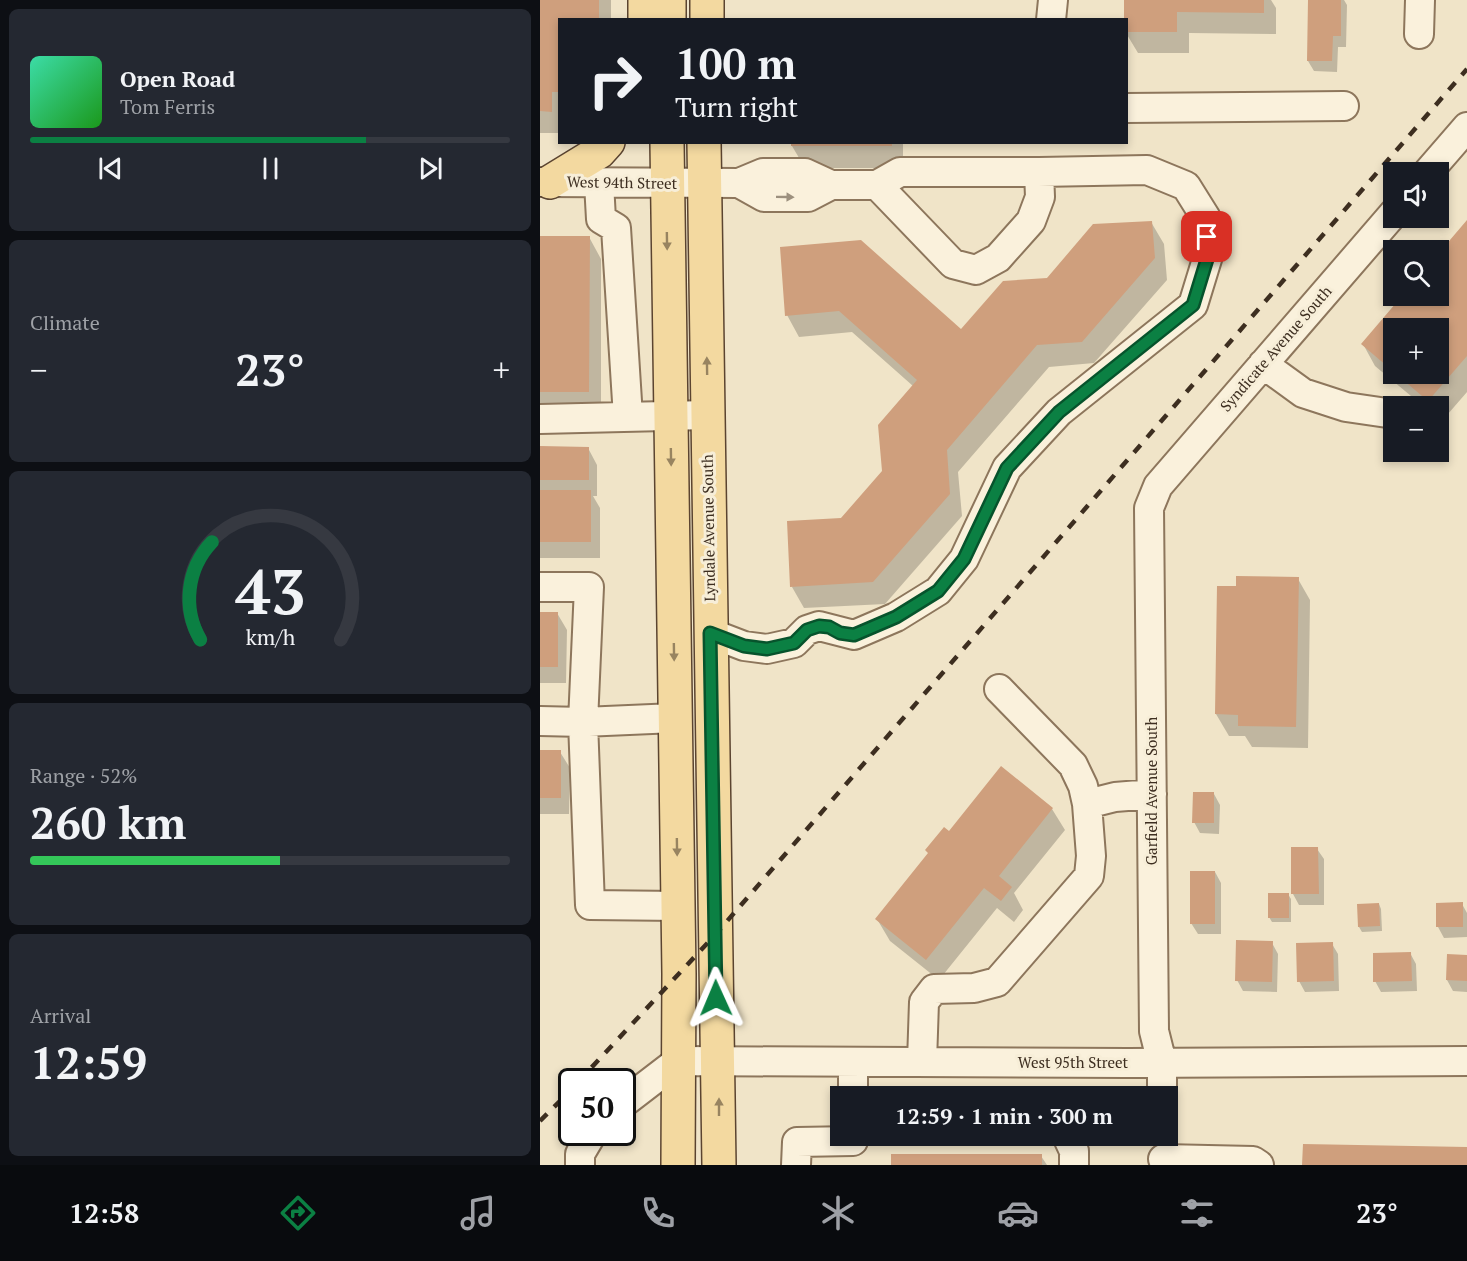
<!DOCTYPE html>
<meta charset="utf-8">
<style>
:root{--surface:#171b24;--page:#242831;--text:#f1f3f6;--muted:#9ea1a6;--line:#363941;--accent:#0b8043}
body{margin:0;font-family:"PT Serif",serif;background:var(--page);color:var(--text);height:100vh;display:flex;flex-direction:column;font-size:22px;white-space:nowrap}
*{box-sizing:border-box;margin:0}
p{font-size:20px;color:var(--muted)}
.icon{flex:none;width:33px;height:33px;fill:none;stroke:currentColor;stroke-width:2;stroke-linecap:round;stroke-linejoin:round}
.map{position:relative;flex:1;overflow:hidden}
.drawer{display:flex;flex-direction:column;gap:9px;padding:9px;background:#0d0f14;width:540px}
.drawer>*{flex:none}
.banner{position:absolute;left:18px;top:18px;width:570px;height:126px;border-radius:0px;box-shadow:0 3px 9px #0003;background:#171b24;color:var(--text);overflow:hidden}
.controls{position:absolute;left:843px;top:162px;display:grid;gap:12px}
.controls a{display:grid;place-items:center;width:66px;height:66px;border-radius:0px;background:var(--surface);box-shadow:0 3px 9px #0003;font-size:30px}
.speed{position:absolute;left:18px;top:1068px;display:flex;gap:12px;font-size:30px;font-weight:700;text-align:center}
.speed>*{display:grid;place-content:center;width:78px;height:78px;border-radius:50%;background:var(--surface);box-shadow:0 3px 9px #0003;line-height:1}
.speed .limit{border:3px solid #111;border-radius:9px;background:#fff;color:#111}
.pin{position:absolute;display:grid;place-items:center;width:51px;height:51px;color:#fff;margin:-26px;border-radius:12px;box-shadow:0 3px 9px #0006}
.me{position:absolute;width:66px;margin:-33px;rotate:359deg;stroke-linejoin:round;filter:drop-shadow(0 0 4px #0008)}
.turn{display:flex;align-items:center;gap:21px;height:126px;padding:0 18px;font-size:27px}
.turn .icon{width:78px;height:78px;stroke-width:2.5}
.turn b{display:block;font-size:42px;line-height:51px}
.big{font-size:45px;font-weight:600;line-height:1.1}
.drawer .card{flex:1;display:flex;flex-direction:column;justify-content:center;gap:9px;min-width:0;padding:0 21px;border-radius:9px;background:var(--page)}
.drawer .dial{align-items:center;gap:0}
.dial svg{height:156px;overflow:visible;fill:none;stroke:var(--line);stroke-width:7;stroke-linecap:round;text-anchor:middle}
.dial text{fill:var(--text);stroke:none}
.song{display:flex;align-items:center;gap:18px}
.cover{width:72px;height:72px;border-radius:9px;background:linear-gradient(135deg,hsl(160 70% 55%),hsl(120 70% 35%))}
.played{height:6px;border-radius:3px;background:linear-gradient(90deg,var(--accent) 70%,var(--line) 70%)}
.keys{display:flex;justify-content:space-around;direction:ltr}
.heat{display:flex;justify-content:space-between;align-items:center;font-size:33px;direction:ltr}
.charge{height:9px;border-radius:4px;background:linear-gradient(90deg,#34c759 52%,var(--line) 0)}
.trip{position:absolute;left:290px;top:1086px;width:348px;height:60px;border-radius:0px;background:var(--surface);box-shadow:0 3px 9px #0003;font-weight:600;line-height:60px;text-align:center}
.tabs{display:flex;height:96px;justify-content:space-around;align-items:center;background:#090b0e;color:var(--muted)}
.tabs .icon{width:42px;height:42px}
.tabs .current{color:var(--accent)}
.tabs b{font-size:27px;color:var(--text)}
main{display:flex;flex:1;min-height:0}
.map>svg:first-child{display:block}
.shadow{fill:#0003;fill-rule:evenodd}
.building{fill:#cf9f7d}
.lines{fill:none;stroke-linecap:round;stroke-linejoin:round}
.minor-casing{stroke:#8d765c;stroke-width:32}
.major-casing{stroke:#5b4430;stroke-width:36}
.minor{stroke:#faf1dc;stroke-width:28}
.major{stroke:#f3d9a0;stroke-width:33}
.rail{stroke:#3d2e20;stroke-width:4.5;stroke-dasharray:10 10;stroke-linecap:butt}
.oneway{fill:#9c907e}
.oneway2{fill:#988460}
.route-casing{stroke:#07532c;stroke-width:15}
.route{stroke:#0b8043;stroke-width:10}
.labels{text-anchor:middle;stroke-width:6;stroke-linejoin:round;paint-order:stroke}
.street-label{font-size:15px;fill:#3d2e20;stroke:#f7eed8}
</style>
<main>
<section class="drawer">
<div class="card">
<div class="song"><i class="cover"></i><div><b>Open Road</b><p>Tom Ferris</p></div></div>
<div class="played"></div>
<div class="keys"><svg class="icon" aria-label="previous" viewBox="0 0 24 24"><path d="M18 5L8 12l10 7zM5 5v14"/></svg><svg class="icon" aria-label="pause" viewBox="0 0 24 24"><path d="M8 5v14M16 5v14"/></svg><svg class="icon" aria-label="next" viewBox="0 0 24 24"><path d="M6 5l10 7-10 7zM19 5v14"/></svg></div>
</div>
<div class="card"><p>Climate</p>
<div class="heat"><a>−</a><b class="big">23°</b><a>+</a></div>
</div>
<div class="card dial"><svg viewBox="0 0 100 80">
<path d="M14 69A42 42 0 1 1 86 69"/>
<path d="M14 69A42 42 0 0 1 20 19" stroke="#0b8043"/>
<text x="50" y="56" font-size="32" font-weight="700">43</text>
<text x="50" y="72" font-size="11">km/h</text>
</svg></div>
<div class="card"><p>Range · 52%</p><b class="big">260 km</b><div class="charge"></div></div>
<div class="card"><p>Arrival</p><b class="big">12:59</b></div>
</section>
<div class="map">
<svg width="927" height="1165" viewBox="0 0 927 1165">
<rect width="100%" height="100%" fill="#f0e4c8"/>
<path class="shadow" d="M0 0H71V20H20V133H0Z
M586 0H731L736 8V34L649 33V53H598L586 33Z
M769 0H804L807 5 806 47H798L797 72 774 71 768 61Z
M252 142H363V168H265L252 146Z
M611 222 624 244 627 280 554 363 509 367 418 472 422 516 345 604 264 608 252 587 301 520 343 472 373 386 312 332 259 337 247 315 241 248 421 331 508 279Z
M927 223V392L901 422 898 419V406H883L835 366 823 344 864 296H898ZM854 328H898V374H854Z
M0 237H49L61 259V413H0Z
M0 448H48L57 465V496H53L60 508V558H0Z
M758 579 770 600 768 748 712 747 705 736H689L676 714 698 588Z
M0 613H17L27 630 26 683H0Z
M0 752H20L30 768 29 814H0Z
M674 794 680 805 679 834 660 833 654 822Z
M512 809 525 830 474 893 483 910 474 922 457 908 399 980 350 941 337 919 409 833Z
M752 849H777L784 859V905H759L753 894Z
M675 872 681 883V934H658L651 923Z
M748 894 751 899V922H732L729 917Z
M839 904 841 909 842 931 822 932 819 927Z
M897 904H922L927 913V937L904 938 898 927Z
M732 943 738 954 737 992 703 991 697 980Z
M792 944 798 954 799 991 765 992 759 981Z
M870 953 876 964 877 991 841 992 835 981Z
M908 956 927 957V992L913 991 907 980Z
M501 1156 507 1165H352Z"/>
<path class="building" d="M0 0H59V20H20V92H12V112L0 111Z
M584 0H724V13L637 12V32H586V20H584Z
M768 0H801V36H793L792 61H767Z
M251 142H352V146H251Z
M927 220V356L888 401 856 374H898V328H854V372L821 344 862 296H898V254Z
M612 221 615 258 542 342 497 345 407 450 410 494 333 582 250 587 247 521 301 518 342 471 338 425 377 380 299 311 245 316 240 247 321 240 421 329 463 281 507 278 553 224Z
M0 236H50L49 392H0Z
M0 446 49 447V480H0Z
M0 490H51V542H0Z
M696 576 759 577 756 727 698 726V715L675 714 677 586H696Z
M0 612H18V667H0Z
M0 750H21V798H0Z
M461 766 513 808 459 876 472 887 461 901 444 888 386 960 335 919 388 853 385 850 404 827 409 831Z
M653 792H674V823H652Z
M751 847H778L779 894H751Z
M650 871H675V924H650Z
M728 893H749V918H728Z
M923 902V927H896V903Z
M839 903 840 926 818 927 817 904Z
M696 940 733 941 732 982 695 981Z
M793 942 794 981 757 982 756 943Z
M871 952 872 981 833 982V953Z
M907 954 927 955V981L906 980Z
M763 1144 927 1147V1165H762Z
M351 1154H502V1165H351Z"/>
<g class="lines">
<defs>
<path id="minor" d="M511 20 513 0
M879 34 880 0
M586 108 804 106
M888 172 927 127
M2 182 199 183 223 173H265L291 185H337L360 172H499L607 170 646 186 666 218 668 256 653 305 519 412 467 468 424 559 398 591 356 617 314 635 279 626 267 630 254 643 227 649 204 646 170 633
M59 183 61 219 76 228 88 417
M199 183 224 197H268L291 185
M337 185 413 264 436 270 458 258 491 221 500 197 499 172
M723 364 763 393 806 407 854 414
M0 419 167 415
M0 587H49L43 722 0 721
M135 718 43 722 50 905 138 906
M547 804 575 797 612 794
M313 1062V1096
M382 1062 384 1002 394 989 434 988 457 982 549 876 551 856 547 804 543 786 533 765 459 689
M622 1096V1063L614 1031 609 508 618 486 854 213
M82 1104 138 1061 588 1063 927 1061
M527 1136 534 1151V1165
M623 1159 713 1161 719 1165
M40 1165V1154L53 1132
M256 1165 257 1142 313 1141"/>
<path id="major" d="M105 20V0
M129 20V0
M167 20V0
M127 142 139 974 138 1165
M164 142 179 1165
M10 182 59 152 68 142"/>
</defs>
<use href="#minor" class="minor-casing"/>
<use href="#major" class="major-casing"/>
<use href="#minor" class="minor"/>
<use href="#major" class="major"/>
<path class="rail" d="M38 1082 175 935 927 69
M0 1121 32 1089"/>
</g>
<defs><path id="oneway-solid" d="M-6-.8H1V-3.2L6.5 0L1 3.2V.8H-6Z" transform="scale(1.5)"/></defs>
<use class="oneway" href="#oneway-solid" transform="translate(245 197) rotate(1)"/>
<g class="oneway2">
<use href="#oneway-solid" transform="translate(127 241) rotate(89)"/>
<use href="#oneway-solid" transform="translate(167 366) rotate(-91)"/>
<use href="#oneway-solid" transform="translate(131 457) rotate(89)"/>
<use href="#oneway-solid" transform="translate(134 652) rotate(89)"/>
<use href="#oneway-solid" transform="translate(137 847) rotate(89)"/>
<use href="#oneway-solid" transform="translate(179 1107) rotate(-90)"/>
</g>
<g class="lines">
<defs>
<path id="route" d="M176 998 170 633 204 646 227 649 254 643 267 630 279 626 289 627 300 633 314 635 356 617 398 591 424 559 467 468 519 412 653 305 668 256 667 237"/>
</defs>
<use href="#route" class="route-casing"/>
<use href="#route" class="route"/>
</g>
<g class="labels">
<g class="street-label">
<text transform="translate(82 183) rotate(1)" y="5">West 94th Street</text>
<text transform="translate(736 349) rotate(-49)" y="5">Syndicate Avenue South</text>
<text transform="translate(169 528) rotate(-91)" y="5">Lyndale Avenue South</text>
<text transform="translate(612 791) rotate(-90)" y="5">Garfield Avenue South</text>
<text x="533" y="1068">West 95th Street</text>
</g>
</g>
</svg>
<div class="controls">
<a><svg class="icon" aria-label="sound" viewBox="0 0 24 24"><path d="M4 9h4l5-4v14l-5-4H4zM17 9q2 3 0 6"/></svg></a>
<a><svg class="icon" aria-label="search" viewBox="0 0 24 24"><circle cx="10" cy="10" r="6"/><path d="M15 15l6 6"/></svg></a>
<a>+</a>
<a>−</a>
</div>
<div class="speed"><div class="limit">50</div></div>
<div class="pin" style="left:667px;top:237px;background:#d93025"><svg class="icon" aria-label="arrive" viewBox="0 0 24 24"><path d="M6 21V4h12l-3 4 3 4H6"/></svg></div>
<svg class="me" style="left:176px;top:998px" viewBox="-20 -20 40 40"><path d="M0-17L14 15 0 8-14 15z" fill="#0b8043" stroke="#fff" stroke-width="4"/></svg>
<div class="trip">12:59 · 1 min · 300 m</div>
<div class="banner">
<div class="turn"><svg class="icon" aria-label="right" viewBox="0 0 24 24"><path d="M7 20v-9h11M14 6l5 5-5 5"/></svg><div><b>100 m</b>Turn right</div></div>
</div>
</div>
</main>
<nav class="tabs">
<b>12:58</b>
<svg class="icon current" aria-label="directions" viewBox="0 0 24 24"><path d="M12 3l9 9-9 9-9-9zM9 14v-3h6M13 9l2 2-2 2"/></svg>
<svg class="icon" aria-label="music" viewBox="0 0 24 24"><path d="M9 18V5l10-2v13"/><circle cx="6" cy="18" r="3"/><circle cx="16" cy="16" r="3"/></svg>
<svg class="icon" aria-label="phone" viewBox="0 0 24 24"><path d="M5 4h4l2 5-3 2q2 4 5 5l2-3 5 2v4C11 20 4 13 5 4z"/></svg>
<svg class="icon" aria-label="climate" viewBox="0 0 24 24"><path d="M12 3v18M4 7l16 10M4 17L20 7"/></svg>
<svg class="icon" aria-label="car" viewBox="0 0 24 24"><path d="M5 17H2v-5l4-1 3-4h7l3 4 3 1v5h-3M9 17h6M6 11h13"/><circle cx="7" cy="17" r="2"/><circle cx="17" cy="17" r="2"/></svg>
<svg class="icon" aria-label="filters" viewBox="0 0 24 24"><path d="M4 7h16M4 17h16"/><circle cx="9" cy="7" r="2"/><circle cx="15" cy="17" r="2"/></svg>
<b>23°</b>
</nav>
